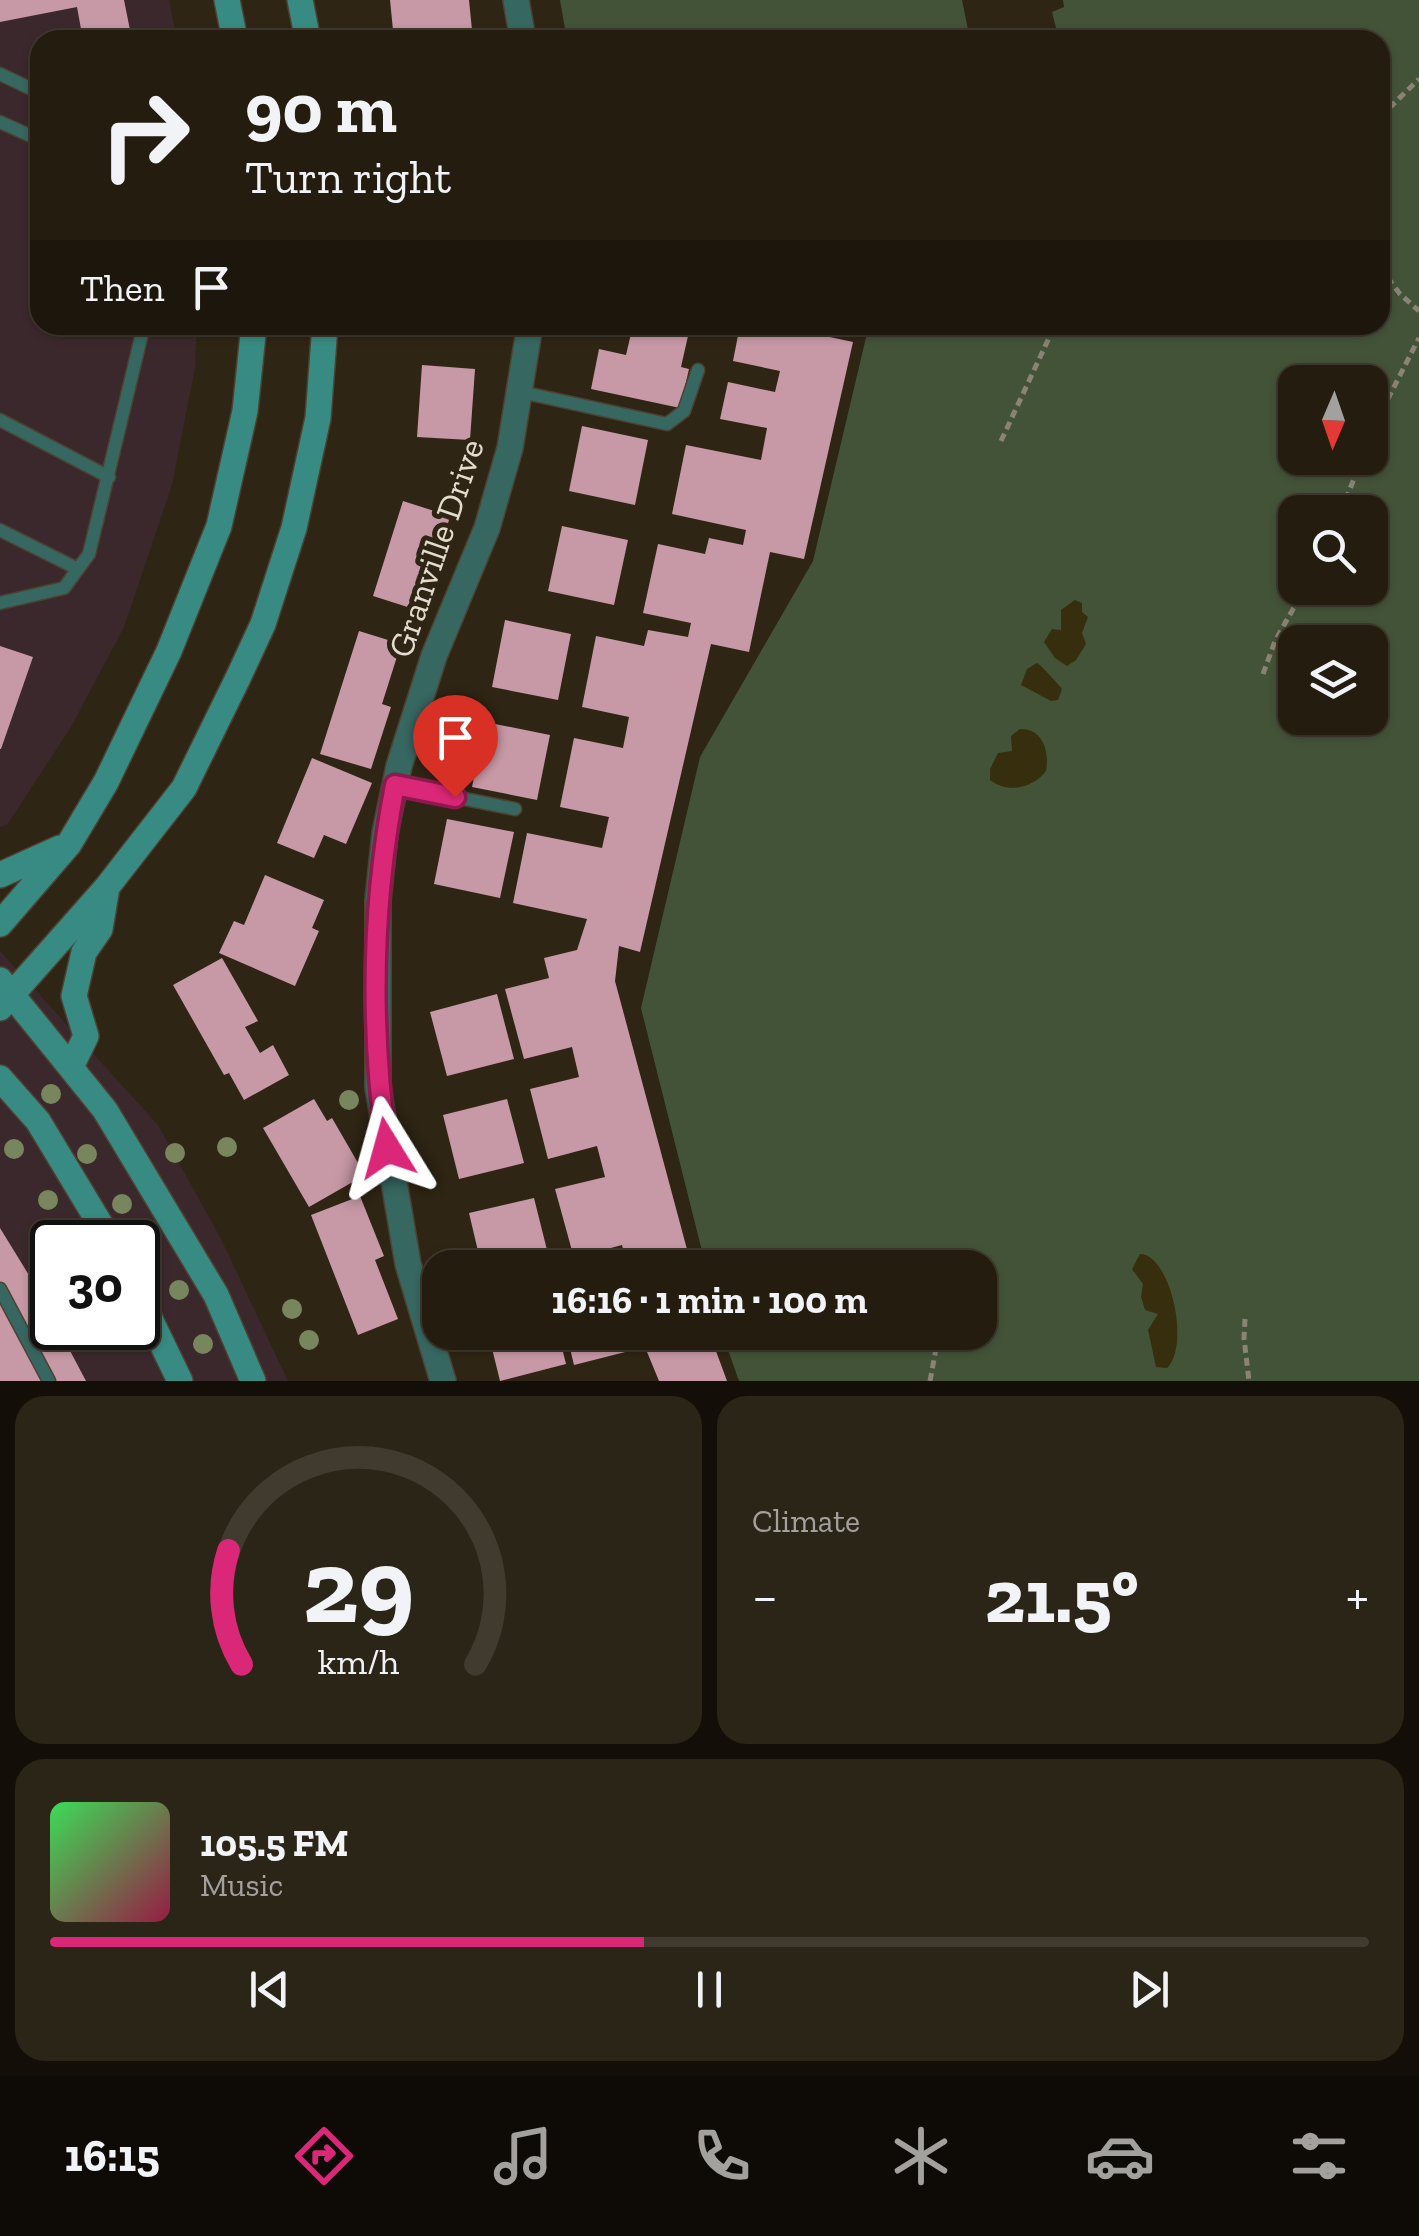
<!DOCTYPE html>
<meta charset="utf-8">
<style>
:root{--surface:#231c0f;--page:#2b2518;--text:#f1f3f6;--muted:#a3a19e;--line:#403a2f;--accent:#db2777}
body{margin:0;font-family:"Zilla Slab",serif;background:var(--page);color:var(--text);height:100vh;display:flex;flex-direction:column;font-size:38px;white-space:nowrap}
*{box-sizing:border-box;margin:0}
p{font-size:32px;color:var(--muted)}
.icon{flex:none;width:55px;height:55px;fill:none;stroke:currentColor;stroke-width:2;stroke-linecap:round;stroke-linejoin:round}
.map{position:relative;height:1381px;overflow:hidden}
.details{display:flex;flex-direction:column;gap:15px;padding:15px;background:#130f08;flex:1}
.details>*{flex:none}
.banner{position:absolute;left:30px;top:30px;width:1360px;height:305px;border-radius:30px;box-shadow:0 2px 8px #0004,0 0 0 2px var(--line);background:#231c0f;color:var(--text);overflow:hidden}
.needle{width:65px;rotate:182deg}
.controls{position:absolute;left:1278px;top:365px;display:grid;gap:20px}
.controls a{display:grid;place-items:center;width:110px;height:110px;border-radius:20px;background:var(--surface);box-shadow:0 2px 8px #0004,0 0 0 2px var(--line);font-size:50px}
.speed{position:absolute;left:30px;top:1220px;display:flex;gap:20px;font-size:50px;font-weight:700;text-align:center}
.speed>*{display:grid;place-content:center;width:130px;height:130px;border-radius:50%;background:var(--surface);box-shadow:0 2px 8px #0004,0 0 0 2px var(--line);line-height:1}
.speed .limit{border:5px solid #111;border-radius:15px;background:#fff;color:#111}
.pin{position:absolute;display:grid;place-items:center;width:85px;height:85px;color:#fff;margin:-102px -42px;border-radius:50% 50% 50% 0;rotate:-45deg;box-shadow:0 0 10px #0007}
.pin .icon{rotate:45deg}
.me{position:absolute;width:110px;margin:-55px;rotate:352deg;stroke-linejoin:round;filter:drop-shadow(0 0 8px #0008)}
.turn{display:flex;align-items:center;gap:35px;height:210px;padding:0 50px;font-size:45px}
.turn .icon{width:130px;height:130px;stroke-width:2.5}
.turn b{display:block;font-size:70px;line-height:85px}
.then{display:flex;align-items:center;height:95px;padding:0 50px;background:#0003;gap:20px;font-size:38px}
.big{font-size:75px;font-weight:700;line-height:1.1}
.details .card{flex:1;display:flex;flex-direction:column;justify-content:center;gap:15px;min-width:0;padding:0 35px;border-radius:30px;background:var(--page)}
.details .dial{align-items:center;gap:0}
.dial svg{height:260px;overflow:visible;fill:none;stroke:var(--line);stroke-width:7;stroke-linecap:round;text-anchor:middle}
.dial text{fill:var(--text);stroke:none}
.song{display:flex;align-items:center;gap:30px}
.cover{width:120px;height:120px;border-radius:15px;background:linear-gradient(135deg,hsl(130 70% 55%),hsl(340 70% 35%))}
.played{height:10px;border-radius:5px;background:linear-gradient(90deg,var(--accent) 45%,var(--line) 45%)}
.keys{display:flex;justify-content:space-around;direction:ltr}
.heat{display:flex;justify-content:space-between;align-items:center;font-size:55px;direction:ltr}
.details .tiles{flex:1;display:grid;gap:15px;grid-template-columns:1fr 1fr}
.card:last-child{grid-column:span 2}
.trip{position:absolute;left:422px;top:1250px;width:575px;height:100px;border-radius:30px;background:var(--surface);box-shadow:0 2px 8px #0004,0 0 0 2px var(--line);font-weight:700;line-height:100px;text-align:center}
.tab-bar{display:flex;height:160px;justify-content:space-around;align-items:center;background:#0e0b06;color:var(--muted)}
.tab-bar .icon{width:70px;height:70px}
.tab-bar .active{color:var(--accent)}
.tab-bar b{font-size:45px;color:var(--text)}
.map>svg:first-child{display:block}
.commercial{fill:#3b282c;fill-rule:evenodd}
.green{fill:#435338;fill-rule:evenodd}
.sand{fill:#362e0d}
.building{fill:#c798a6}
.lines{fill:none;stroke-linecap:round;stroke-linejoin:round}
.service-casing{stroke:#4c4232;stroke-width:15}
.minor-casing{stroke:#4c4232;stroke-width:28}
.secondary-casing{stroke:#4c4232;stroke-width:28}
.path{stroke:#8b8375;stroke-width:5;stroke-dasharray:8 5;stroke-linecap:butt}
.service{stroke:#376761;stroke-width:12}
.minor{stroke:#376761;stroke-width:25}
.secondary{stroke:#388b82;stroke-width:25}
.tree{fill:#78865e}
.route-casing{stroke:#8e194d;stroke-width:25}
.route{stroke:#db2777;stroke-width:18}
.labels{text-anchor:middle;stroke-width:10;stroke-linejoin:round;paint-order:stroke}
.street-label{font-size:35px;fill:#e3dcd1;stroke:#2f2514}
</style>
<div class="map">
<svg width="1419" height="1381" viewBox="0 0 1419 1381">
<rect width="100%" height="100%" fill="#2f2514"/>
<path class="commercial" d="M0 0H169L177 40H40V325H197L195 368 172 485 124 627 71 727 7 825 0 827Z
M0 951 158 1125 220 1237 288 1381H0ZM52 1242H138V1328H52Z"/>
<path class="green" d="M560 0H962L970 40H567Z
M1063 0H1419V1381H739L722 1333 980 1332V1268L706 1267 641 1008 700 757 813 561 869 325H1380V40H1059L1052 12 1064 7ZM1295 382H1370V458H1295ZM1295 512H1370V588H1295ZM1295 642H1370V718H1295Z"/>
<path class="sand" d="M1075 600 1082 603V612L1088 617 1082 633 1086 644 1076 660 1067 666 1055 658 1044 642 1052 629 1061 630V610Z
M1037 663C1041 665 1059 685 1062 689L1058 700 1051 701 1021 685 1027 669Z
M1020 729C1042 728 1050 751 1046 771 1033 788 1008 794 990 780V769L998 753 1012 751 1011 736Z
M1140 1254C1170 1254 1191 1345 1167 1368L1156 1367 1148 1330 1158 1314 1145 1310 1141 1297 1143 1284 1132 1269Z"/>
<path class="building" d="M0 0H124L132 40H83L77 7 0 22Z
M390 0H469L473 40H394Z
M633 325 688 336 681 367 689 369 680 408 591 389 599 349 626 355Z
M740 325H774L853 342 804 559 770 552 749 652 711 644 640 952 619 946 615 981 692 1268H628L622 1245 574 1258 555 1189 605 1177 597 1146 548 1159 530 1089 579 1077 572 1047 524 1059 505 989 549 978 544 958 577 950 587 919 513 903 527 833 602 848 609 817 560 807 574 738 623 748 629 717 582 707 596 636 644 646 648 630 688 637 691 623 643 613 658 544 705 554 709 538 743 545 746 530 672 514 686 445 761 460 767 428 720 419 728 382 775 392 780 371 733 361Z
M422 365 475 369 470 440 417 437Z
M582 426 648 440 635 505 569 491Z
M403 501 450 516 431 587 428 586 420 611 373 596Z
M562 526 628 540 614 605 548 591Z
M505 620 571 634 558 700 492 687Z
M359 631 401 644 382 704 391 707 371 769 320 754Z
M0 646 33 657 1 749H0Z
M485 722 550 735 537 800 472 787Z
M312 758 372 783 346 844 324 835 314 858 277 843Z
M447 819 514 832 500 898 434 884Z
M265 875 324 900 312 928 319 931 295 986 219 953 234 921 244 925Z
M222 958 258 1021 245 1027 260 1053 273 1045 289 1075 244 1100 229 1073 224 1075 173 985Z
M497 994 514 1059 447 1076 430 1012Z
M314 1099 327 1121 332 1118 365 1175 309 1207 263 1128Z
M507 1099 524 1163 459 1179 443 1115Z
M360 1196 384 1256 375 1260 398 1319 358 1335 311 1215Z
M534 1198 550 1262 528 1268H482L469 1213Z
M0 1228 40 1293 52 1317V1328H58L86 1381H0Z
M488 1332H558L566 1364 500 1381Z
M566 1332H709L727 1381H659L645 1347 574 1365Z"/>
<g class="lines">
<defs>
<path id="service" d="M0 74 40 93
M0 122 40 140
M521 392 667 424 684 411 698 370
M0 420 109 477
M0 530 78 569
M0 603 64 588 89 554 144 325
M395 785 515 809
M0 1289 49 1381"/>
<path id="minor" d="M516 0 523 40
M443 1381 408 1264 378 1088V900L385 833 399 766 434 656 487 528 510 448 530 325"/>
<path id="secondary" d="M227 0 235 40
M300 0 308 40
M0 875 60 848
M0 924 69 844 106 782 169 651 219 526 245 411 254 325
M0 980 105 1110 216 1295 253 1381
M0 1008 107 887 184 788 238 678 263 624 294 528 318 418 325 325
M71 1067 86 1036 74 996 84 952 100 929 107 887
M0 1078 38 1121 111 1242
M138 1294 180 1381"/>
</defs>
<use href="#service" class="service-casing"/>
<use href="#minor" class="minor-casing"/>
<use href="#secondary" class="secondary-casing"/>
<path class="path" d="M1380 117 1419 79
M1380 267 1400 294 1419 311
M1370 434 1419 338
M1001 441 1055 325
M1341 512 1362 458
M1263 674 1275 641 1305 588
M1245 1319 1244 1338 1249 1381
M930 1381 938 1338"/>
<use href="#service" class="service"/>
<use href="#minor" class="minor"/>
<use href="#secondary" class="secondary"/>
</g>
<g class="tree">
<circle cx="51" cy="1094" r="10"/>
<circle cx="349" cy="1100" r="10"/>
<circle cx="227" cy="1147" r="10"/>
<circle cx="14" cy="1149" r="10"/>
<circle cx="175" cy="1153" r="10"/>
<circle cx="87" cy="1154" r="10"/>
<circle cx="48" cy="1200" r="10"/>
<circle cx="122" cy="1204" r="10"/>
<circle cx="150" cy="1249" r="10"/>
<circle cx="179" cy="1290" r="10"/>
<circle cx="292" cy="1309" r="10"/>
<circle cx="309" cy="1340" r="10"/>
<circle cx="203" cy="1344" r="10"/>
</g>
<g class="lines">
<defs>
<path id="route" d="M387 1148C370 1028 372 903 395 785L455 797"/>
</defs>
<use href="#route" class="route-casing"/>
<use href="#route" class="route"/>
</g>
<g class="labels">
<g class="street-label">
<text transform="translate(436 548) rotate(-71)" y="12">Granville Drive</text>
</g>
</g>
</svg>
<div class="controls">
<a><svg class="needle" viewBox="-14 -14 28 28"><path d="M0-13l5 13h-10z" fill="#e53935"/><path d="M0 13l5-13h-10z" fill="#a3a19e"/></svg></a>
<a><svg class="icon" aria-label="search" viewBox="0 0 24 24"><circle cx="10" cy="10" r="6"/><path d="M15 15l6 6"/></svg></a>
<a><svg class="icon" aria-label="layers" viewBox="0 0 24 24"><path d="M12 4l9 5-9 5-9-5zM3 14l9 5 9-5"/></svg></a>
</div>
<div class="speed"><div class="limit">30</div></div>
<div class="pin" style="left:455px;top:797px;background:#d93025"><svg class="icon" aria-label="arrive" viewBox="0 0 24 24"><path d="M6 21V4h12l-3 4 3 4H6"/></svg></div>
<svg class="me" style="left:387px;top:1148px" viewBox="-20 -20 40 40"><path d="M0-17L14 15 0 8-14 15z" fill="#db2777" stroke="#fff" stroke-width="4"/></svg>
<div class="trip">16:16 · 1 min · 100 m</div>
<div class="banner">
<div class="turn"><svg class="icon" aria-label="right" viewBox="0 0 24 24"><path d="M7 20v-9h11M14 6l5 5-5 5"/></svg><div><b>90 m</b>Turn right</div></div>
<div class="then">Then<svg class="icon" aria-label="arrive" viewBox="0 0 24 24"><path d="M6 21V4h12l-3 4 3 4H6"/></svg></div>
</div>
</div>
<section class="details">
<div class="tiles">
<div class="card dial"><svg viewBox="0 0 100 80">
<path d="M14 69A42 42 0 1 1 86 69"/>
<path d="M14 69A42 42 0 0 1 10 34" stroke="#db2777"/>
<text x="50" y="56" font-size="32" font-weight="700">29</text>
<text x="50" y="72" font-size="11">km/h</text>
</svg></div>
<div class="card"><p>Climate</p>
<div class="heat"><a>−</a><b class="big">21.5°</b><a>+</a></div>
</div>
<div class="card">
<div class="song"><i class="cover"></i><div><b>105.5 FM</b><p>Music</p></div></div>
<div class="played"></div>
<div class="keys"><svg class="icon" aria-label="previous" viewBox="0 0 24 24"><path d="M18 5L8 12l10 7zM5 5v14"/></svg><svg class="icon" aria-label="pause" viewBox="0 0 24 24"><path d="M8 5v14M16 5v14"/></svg><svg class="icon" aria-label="next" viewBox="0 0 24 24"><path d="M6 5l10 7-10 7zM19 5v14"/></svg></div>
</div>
</div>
</section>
<nav class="tab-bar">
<b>16:15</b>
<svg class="icon active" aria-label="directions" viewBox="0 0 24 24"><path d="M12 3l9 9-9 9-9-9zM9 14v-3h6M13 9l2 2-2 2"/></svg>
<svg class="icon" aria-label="music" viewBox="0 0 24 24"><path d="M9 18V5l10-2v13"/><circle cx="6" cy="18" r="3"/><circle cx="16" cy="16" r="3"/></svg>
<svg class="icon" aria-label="phone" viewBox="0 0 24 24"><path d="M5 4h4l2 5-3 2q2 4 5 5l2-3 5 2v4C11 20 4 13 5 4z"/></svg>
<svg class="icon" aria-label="climate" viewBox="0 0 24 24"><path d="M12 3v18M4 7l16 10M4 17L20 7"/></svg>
<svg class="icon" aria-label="car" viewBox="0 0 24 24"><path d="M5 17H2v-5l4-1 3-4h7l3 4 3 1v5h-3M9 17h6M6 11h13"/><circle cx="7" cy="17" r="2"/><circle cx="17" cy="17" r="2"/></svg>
<svg class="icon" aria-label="filters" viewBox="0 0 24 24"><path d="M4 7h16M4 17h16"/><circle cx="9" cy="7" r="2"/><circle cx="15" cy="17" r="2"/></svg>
</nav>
